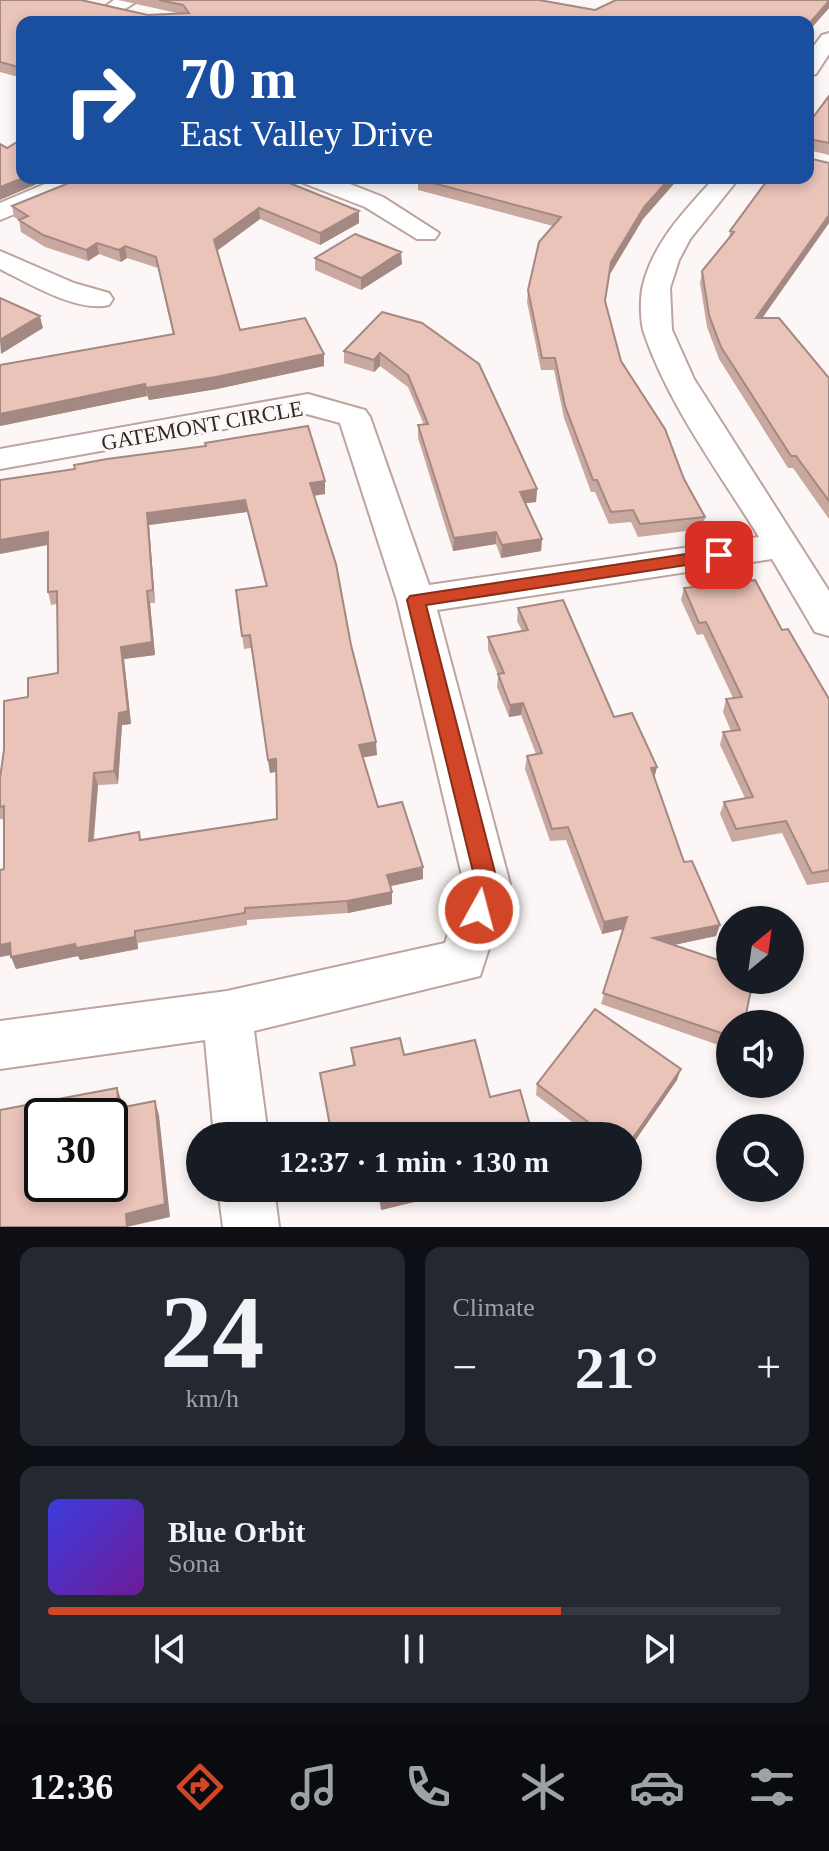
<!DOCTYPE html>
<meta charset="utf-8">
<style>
:root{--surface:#171b24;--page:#242831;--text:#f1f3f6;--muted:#9ea1a6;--line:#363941;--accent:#d04626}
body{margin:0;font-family:"Times New Roman",serif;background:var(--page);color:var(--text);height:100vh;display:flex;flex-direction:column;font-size:30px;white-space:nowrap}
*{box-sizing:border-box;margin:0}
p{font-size:26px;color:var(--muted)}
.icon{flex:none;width:44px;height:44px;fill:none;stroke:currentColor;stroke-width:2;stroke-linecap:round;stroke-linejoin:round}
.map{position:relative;height:1227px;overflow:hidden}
.panel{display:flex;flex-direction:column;gap:20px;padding:20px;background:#0d0f14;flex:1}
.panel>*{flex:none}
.banner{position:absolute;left:16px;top:16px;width:798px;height:168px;border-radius:16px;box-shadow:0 4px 12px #0003;background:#1a4fa0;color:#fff;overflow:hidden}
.needle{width:52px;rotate:29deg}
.controls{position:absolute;left:716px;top:906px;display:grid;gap:16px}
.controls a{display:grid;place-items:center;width:88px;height:88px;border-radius:50%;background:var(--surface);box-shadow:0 4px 12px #0003;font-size:40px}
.speed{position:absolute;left:24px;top:1098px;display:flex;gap:16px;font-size:40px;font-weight:700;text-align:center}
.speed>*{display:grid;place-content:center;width:104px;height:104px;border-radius:50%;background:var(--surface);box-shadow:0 4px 12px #0003;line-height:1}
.speed .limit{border:4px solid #111;border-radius:12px;background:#fff;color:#111}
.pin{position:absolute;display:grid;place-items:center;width:68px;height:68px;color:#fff;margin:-34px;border-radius:16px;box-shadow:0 4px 12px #0006}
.me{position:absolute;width:88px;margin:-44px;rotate:7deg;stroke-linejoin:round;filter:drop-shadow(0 0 6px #0008)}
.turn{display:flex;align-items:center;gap:28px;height:168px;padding:0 32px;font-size:36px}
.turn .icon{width:104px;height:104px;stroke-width:2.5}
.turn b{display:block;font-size:56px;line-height:68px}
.big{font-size:60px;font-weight:600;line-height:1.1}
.panel .tile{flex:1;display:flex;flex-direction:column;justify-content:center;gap:12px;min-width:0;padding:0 28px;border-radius:16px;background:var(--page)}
.panel .dial{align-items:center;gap:0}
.dial b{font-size:104px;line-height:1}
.song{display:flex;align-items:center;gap:24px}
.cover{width:96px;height:96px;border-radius:12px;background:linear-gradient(135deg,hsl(240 70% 55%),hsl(280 70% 35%))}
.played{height:8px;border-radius:4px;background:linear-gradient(90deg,var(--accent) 70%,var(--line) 70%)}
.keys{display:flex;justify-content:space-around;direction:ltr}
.heat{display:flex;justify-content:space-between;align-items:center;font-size:44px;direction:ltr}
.panel .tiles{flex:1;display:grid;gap:20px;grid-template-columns:1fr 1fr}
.tile:last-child{grid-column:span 2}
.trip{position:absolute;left:186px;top:1122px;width:456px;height:80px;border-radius:40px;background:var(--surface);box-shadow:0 4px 12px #0003;font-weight:600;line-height:80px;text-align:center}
.tabs{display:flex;height:128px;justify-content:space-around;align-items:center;background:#090b0e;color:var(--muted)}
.tabs .icon{width:56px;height:56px}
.tabs .selected{color:var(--accent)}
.tabs b{font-size:36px;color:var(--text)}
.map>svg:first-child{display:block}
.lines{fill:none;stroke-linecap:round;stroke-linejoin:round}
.minor-casing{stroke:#bda49e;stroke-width:4}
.minor{fill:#fff;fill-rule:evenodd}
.wall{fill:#c9a89f;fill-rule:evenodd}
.shaded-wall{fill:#a48882}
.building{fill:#eac3b9;stroke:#a48882;stroke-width:2;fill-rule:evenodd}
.route{fill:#d04626;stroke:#872e19;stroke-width:2}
.labels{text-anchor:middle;stroke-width:6;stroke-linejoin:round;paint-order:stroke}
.street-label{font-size:22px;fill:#302724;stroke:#fcf7f6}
</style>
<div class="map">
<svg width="829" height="1227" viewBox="0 0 829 1227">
<rect width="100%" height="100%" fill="#fcf7f6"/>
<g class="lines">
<defs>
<path id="minor" d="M114 0H139L120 12H106L103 8Z
M829 33V54L816 74 808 76V54L822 35Z
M59 178H93L90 183 0 220V203Z
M300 178H335L383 197 439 233 435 239H417L365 207 303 183Z
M714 178H739L690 239 679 260 670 288 672 330 694 379 829 591V636L815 632 772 559 437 610 510 884 480 976 254 1031 268 1136H214L205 1040 0 1069V1021L227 991 445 943 464 884 397 600 340 423 307 414 0 469V449L308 394 365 410 370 417 429 585 759 537C719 472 669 406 644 333 640 321 640 297 643 285 654 241 685 211 714 178Z
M0 251 74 283 109 293 113 299 109 305C78 313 28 283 0 269Z
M218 1188H274L279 1227H223Z"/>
</defs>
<use href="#minor" class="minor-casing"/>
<use href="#minor" class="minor"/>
</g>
<path class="wall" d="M0 0 148 15 177 13 118 0H539L595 10 829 0V8L808 32 22 22V78L0 72Z
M829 96V155L808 150V158L829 163V223L762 318 829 378V519L793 468H788L719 359 707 327 700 283 702 271 729 239 730 231Z
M81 178 359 223 320 245 260 219 217 251 240 330 324 366 217 389 149 400 147 396 0 426 173 335 158 268 127 258 121 262 99 254 88 261 45 247 21 232 19 220 14 217 12 206Z
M406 178H679L643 219 610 274 605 302 621 361 705 517 703 529 638 537 631 522 609 524 595 492H591L564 418 554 370H541L527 302 528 290 553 226 418 190V181Z
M315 258 402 264 361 290 315 270Z
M382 312 537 489 536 502 525 503 542 539 541 551 501 558 496 544 453 551 418 438V425H424L408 387 380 366 374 372 344 363V351Z
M325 481V494L314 496 377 755 363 757 378 807 423 879 390 886 392 892V904L348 913 247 920V925L138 943V949L80 960 78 956 16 969 11 955 0 957 4 869V819H0V778L28 697 58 673 57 604 51 605 48 592V545L0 554ZM247 512 266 587 236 590 244 649 251 648 270 773 276 772 277 819 141 840H94L98 785 118 784 122 725 131 724 124 659 155 655 150 603H155L149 525Z
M684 588 782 630 829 699V882L807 885 782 833 732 842 720 814 724 802 745 798 720 745 723 732 731 731 723 712 726 699 733 698 703 634 697 635 681 600Z
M518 608 657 767 654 778 684 862 716 936 674 945 730 1024V1049L601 1004 623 929 602 934 566 840 550 841 525 769 527 756 536 754 521 715 509 717 497 687 498 675 488 650V637L522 631 517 621Z
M351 1048 404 1055 490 1097 533 1136H331L320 1073 353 1066Z
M677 1080 628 1151V1136H591L536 1095 537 1084Z
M377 1188H442L435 1189V1197L381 1210Z"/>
<path class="shaded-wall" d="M829 1V8L808 32V25Z
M23 178H51L0 200V187Z
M670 178H679L643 219 610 274 611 262 644 207Z
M259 208 260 219 215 252 214 240Z
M359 211V223L320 245V233Z
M829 215V223L754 330 756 318Z
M97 243 99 254 88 261 86 250Z
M125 246 127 258 121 262 119 250Z
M401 252 402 264 361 290V278Z
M40 316 43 328 1 354 0 340Z
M380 353V366L374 372V360Z
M324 354V366L217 389 149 400 146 388Z
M145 384 147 396 0 426V414Z
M325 481V494L311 496 310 483Z
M537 489 536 502 519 504 520 492Z
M245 500 247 512 149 525 155 603 153 590 147 513Z
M48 532 51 544 0 554V540Z
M496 532V544L453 551 454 538Z
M542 539 541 551 501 558 502 545Z
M147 591 150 603 155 655 124 659 131 724 122 725 118 784 114 771 121 647Z
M523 703 521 715 509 717 510 705Z
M376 742 377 755 360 758 359 745Z
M276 759 278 771 270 773 268 760Z
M657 767 654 779 651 768Z
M94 773 98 785 92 853 89 841Z
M423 867V879L387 887V875Z
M392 892V904L348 913 347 901Z
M627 917 624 929 602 934 604 922Z
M720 925 716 936 650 950 653 938Z
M135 931 138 949 80 960 78 956 16 969 11 957Z
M10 943 16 954 0 957V945Z
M681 1069 677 1080 628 1151V1145Z
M117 1088 122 1102 125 1122 119 1108Z
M155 1101 159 1115 170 1217 127 1227 126 1214Z
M421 1188H442L435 1189V1197L381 1210 380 1198Z"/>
<path class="building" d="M0 0H81L148 15 189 13 183 5 159 0H539L595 10 616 0H829V1L808 25V22H22V68L0 62Z
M829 96V143L809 139 808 158 829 163V215L756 318H779L829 378V501L796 456H791L721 347 709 315 702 271 734 232 730 231 769 178H808V124Z
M22 139 23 178 0 187V144L7 148Z
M81 178H277L359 211 320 233 259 208 214 240 240 330 305 318 324 354 216 377 146 388 145 384 0 414V365L174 334 156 257 125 246 119 250 97 243 86 250 43 235 19 220 28 216 12 206Z
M419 178H670L644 207 611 262 605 301 621 361 665 429 684 479 705 517 640 524 633 510 611 512 597 480H593L565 406 555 358H542L528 290 539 242 561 217 418 179Z
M355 234 401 252 361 278 315 258Z
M0 298 40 316 0 340Z
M382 312 422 323 479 364 537 489 520 492 542 539 502 545 496 532 454 538 418 425 428 424 408 375 380 353 374 360 344 351Z
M308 426 325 481 310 483 336 564 351 645 376 742 359 745 378 807 402 802 423 867 387 875 392 892 347 901 245 908V913L135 931V937L76 948 75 944 11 957 10 943 0 945V870L4 869V806L0 807V778L4 750V701L28 697V678L58 673 57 591 48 592V532L0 540V480L75 469 74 465 107 459 206 446 205 443ZM245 500 267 586 236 590 242 636 250 635 268 760 276 759 277 819 140 840 139 832 89 841 94 773 114 771 119 713 128 711 121 647 152 642 147 591 153 590 147 513Z
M755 580 782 630 788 629 829 699V870L812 873 786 821 736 829 724 802 753 797 723 732 740 730 726 699 742 697 706 622 699 623 684 588Z
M563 600 614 717 632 713 657 767 651 768 684 862 692 861 720 925 653 938 730 964V980H753L744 1024H730V1036L603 993 627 917 604 922 568 827 552 829 527 756 542 753 523 703 510 705 498 674 504 673 488 637 528 630 518 608Z
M595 1009 681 1069 628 1145V1136H607L537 1084Z
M400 1038 404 1055 475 1040 490 1097 520 1090 533 1136H332L320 1073 355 1065 351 1048Z
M117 1088 119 1108 155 1101 165 1204 126 1214 127 1227H0V1110ZM42 1116H110V1184H42Z
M378 1188H421L380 1198Z"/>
<path class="route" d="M719 549 726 551V559L426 605 498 884 487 917 479 919 471 917 468 910 476 884 407 600 410 596Z"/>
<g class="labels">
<g class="street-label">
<text transform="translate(202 425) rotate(-10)" y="8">GATEMONT CIRCLE</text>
</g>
</g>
</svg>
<div class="controls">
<a><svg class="needle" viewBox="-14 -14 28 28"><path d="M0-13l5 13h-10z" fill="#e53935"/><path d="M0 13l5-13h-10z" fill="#9ea1a6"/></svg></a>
<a><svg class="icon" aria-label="sound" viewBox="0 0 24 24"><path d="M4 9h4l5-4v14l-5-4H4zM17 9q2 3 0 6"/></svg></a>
<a><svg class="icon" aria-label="search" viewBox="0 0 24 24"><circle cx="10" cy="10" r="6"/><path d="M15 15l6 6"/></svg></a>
</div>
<div class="speed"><div class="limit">30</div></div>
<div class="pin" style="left:719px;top:555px;background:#d93025"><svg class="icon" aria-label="arrive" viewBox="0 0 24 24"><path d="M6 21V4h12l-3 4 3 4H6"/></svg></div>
<svg class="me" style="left:479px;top:910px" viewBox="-20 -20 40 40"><circle r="17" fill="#d04626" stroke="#fff" stroke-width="3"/><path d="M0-11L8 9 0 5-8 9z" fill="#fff"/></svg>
<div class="trip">12:37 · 1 min · 130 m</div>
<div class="banner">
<div class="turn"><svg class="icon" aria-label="right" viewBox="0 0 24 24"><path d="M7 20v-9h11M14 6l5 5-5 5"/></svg><div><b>70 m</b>East Valley Drive</div></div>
</div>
</div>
<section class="panel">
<div class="tiles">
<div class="tile dial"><b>24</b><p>km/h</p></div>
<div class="tile"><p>Climate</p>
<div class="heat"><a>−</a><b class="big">21°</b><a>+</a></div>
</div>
<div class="tile">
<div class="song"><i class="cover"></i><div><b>Blue Orbit</b><p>Sona</p></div></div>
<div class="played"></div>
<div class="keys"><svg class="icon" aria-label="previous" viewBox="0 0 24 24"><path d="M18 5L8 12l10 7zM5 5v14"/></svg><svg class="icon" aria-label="pause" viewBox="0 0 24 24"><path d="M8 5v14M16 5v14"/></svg><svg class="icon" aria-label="next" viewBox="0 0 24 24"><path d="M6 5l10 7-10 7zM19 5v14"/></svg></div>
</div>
</div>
</section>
<nav class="tabs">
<b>12:36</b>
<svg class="icon selected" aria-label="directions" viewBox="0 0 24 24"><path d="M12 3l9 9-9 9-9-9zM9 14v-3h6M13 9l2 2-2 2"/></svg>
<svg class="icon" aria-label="music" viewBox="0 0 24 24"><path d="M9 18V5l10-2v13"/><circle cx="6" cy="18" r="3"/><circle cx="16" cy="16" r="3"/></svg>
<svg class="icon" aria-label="phone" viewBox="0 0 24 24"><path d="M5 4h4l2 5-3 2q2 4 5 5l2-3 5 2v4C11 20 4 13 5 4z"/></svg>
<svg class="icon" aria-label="climate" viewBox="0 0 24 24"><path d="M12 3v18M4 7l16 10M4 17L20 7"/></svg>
<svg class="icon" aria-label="car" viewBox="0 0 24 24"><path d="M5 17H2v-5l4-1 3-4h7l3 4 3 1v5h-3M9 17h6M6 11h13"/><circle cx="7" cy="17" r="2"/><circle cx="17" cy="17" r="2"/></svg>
<svg class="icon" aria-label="filters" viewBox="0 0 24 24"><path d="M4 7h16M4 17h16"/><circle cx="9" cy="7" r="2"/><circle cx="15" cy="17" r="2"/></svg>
</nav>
